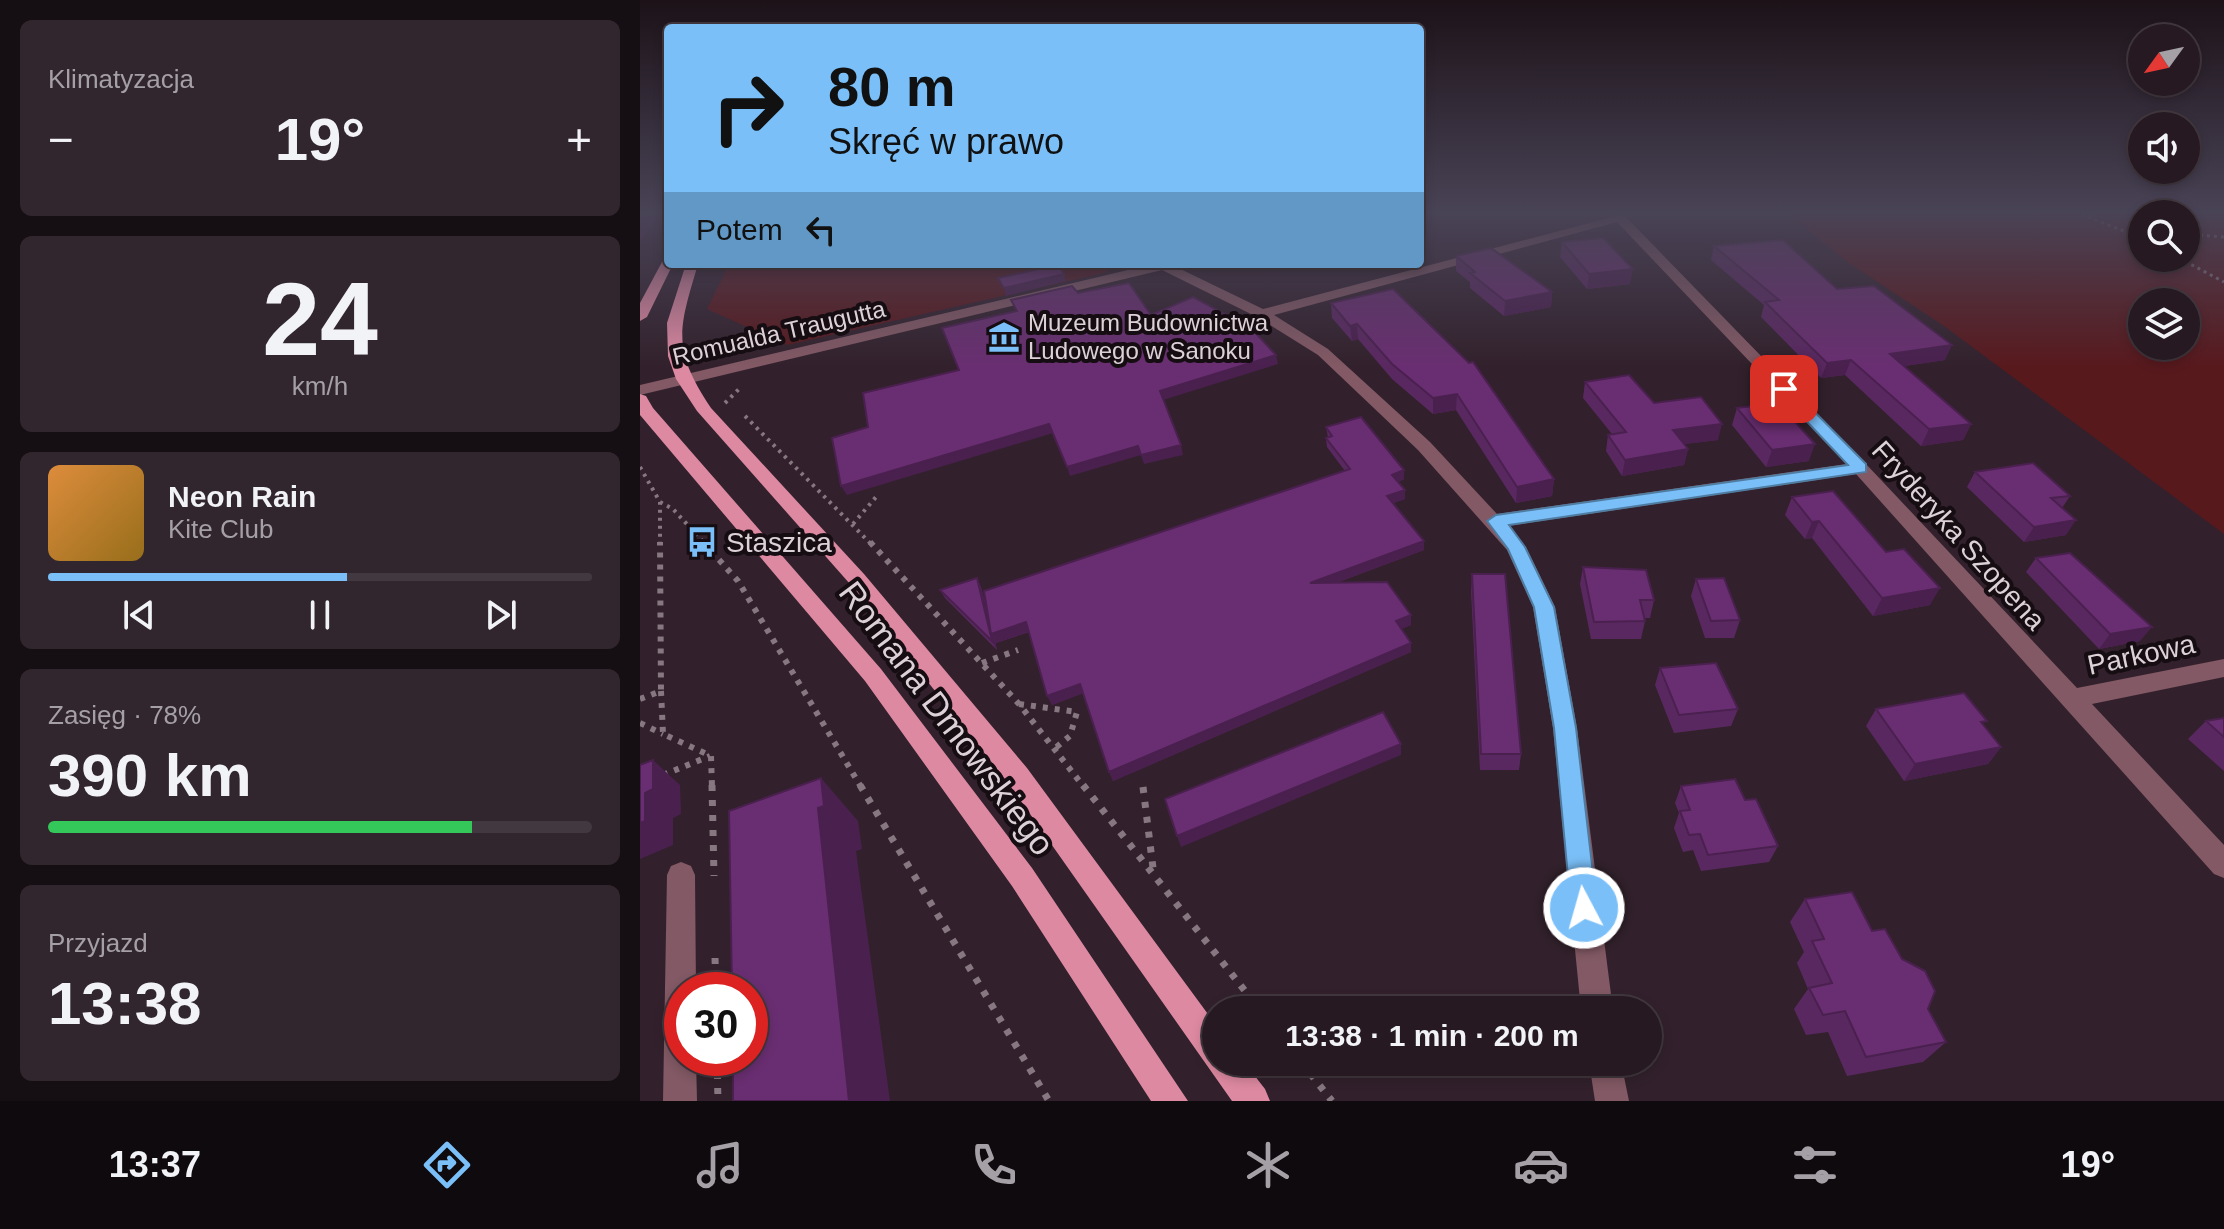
<!DOCTYPE html>
<html lang="pl">
<meta charset="utf-8">
<style>
:root{--surface:#261921;--page:#32262e;--text:#f1f3f6;--muted:#a4a0a5;--line:#42383f;--accent:#7abff8}
body{margin:0;font-family:Helvetica,sans-serif;background:var(--page);color:var(--text);height:100vh;display:flex;flex-direction:column;font-size:30px;white-space:nowrap}
*{box-sizing:border-box;margin:0}
p{font-size:26px;color:var(--muted)}
.icon{flex:none;width:44px;height:44px;fill:none;stroke:currentColor;stroke-width:2;stroke-linecap:round;stroke-linejoin:round}
.map{position:relative;flex:1;overflow:hidden}
.details{display:flex;flex-direction:column;gap:20px;padding:20px;background:#150e12;width:640px}
.details>*{flex:none}
.banner{position:absolute;left:24px;top:24px;width:760px;height:244px;border-radius:8px;box-shadow:0 4px 12px #0003,0 0 0 2px var(--line);background:#7abff8;color:#111;overflow:hidden}
.needle{width:52px;rotate:237deg}
.buttons{position:absolute;left:1488px;top:24px;display:grid;gap:16px}
.buttons a{display:grid;place-items:center;width:72px;height:72px;border-radius:50%;background:var(--surface);box-shadow:0 4px 12px #0003,0 0 0 2px var(--line);font-size:40px}
.speed{position:absolute;left:24px;top:972px;display:flex;gap:16px;font-size:40px;font-weight:700;text-align:center}
.speed>*{display:grid;place-content:center;width:104px;height:104px;border-radius:50%;background:var(--surface);box-shadow:0 4px 12px #0003,0 0 0 2px var(--line);line-height:1}
.speed .limit{border:12px solid #d22;background:#fff;color:#111}
.pin{position:absolute;display:grid;place-items:center;width:68px;height:68px;color:#fff;margin:-34px;border-radius:16px;box-shadow:0 4px 12px #0006}
.me{position:absolute;width:88px;margin:-44px;rotate:354deg;stroke-linejoin:round;filter:drop-shadow(0 0 6px #0008)}
.turn{display:flex;align-items:center;gap:28px;height:168px;padding:0 32px;font-size:36px}
.turn .icon{width:104px;height:104px;stroke-width:2.5}
.turn b{display:block;font-size:56px;line-height:68px}
.then{display:flex;align-items:center;height:76px;padding:0 32px;background:#0003;gap:16px;font-size:30px}
.big{font-size:60px;font-weight:600;line-height:1.1}
.details .widget{flex:1;display:flex;flex-direction:column;justify-content:center;gap:12px;min-width:0;padding:0 28px;border-radius:12px;background:var(--page)}
.details .dial{align-items:center;gap:0}
.dial b{font-size:104px;line-height:1}
.song{display:flex;align-items:center;gap:24px}
.cover{width:96px;height:96px;border-radius:12px;background:linear-gradient(135deg,hsl(30 70% 55%),hsl(40 70% 35%))}
.played{height:8px;border-radius:4px;background:linear-gradient(90deg,var(--accent) 55%,var(--line) 55%)}
.keys{display:flex;justify-content:space-around;direction:ltr}
.heat{display:flex;justify-content:space-between;align-items:center;font-size:44px;direction:ltr}
.charge{height:12px;border-radius:6px;background:linear-gradient(90deg,#34c759 78%,var(--line) 0)}
.trip{position:absolute;left:562px;top:996px;width:460px;height:80px;border-radius:40px;background:var(--surface);box-shadow:0 4px 12px #0003,0 0 0 2px var(--line);font-weight:600;line-height:80px;text-align:center}
.menu{display:flex;height:128px;justify-content:space-around;align-items:center;background:#0f0a0d;color:var(--muted)}
.menu .icon{width:56px;height:56px}
.menu .selected{color:var(--accent)}
.menu b{font-size:36px;color:var(--text)}
main{display:flex;flex:1;min-height:0}
.map>svg:first-child{display:block}
.green{fill:#58191d;fill-rule:evenodd}
.lines{fill:none;stroke-linecap:round;stroke-linejoin:round}
.path-far3{stroke:#867780;stroke-width:3;stroke-dasharray:3 4;stroke-linecap:butt}
.path-far2{stroke:#867780;stroke-width:4;stroke-dasharray:3 5;stroke-linecap:butt}
.path-far1{stroke:#867780;stroke-width:6;stroke-dasharray:5 7;stroke-linecap:butt}
.path{stroke:#867780;stroke-width:7;stroke-dasharray:6 9;stroke-linecap:butt}
.minor{fill:#825964;fill-rule:evenodd}
.major{fill:#dd89a1;fill-rule:evenodd}
.wall{fill:#5a2861}
.shaded-wall{fill:#4a204f}
.building{fill:#692e71;stroke:#4a204f;stroke-width:2}
.route{fill:#7abff8;stroke:#4f7ca1;stroke-width:2}
.labels{text-anchor:middle;stroke-width:8;stroke-linejoin:round;paint-order:stroke}
.far-poi-label{font-size:24px;fill:#ddd1d8;stroke:#150d12;text-anchor:start}
.far-street-label{font-size:24px;fill:#ddd1d8;stroke:#150d12}
.street-label{font-size:28px;fill:#ddd1d8;stroke:#150d12}
.poi-label{font-size:28px;fill:#ddd1d8;stroke:#150d12;text-anchor:start}
.near-street-label{font-size:34px;fill:#ddd1d8;stroke:#150d12}
</style>
<main>
<section class="details">
<div class="widget"><p>Klimatyzacja</p>
<div class="heat"><a>−</a><b class="big">19°</b><a>+</a></div>
</div>
<div class="widget dial"><b>24</b><p>km/h</p></div>
<div class="widget">
<div class="song"><i class="cover"></i><div><b>Neon Rain</b><p>Kite Club</p></div></div>
<div class="played"></div>
<div class="keys"><svg class="icon" aria-label="previous" viewBox="0 0 24 24"><path d="M18 5L8 12l10 7zM5 5v14"/></svg><svg class="icon" aria-label="pause" viewBox="0 0 24 24"><path d="M8 5v14M16 5v14"/></svg><svg class="icon" aria-label="next" viewBox="0 0 24 24"><path d="M6 5l10 7-10 7zM19 5v14"/></svg></div>
</div>
<div class="widget"><p>Zasięg · 78%</p><b class="big">390 km</b><div class="charge"></div></div>
<div class="widget"><p>Przyjazd</p><b class="big">13:38</b></div>
</section>
<div class="map">
<svg width="1584" height="1101" viewBox="0 0 1584 1101">
<rect width="100%" height="100%" fill="#32212c"/>
<path class="green" d="M1584 212V534L1304 326 1206 261 1147 212ZM1546 214V258H1502V214ZM1546 302V346H1502V302Z
M89 264H476L464 273 147 345 67 309Z"/>
<g class="lines">
<path class="path-far3" d="M1435 212 1502 238
M17 214 28 213
M1546 234 1584 237
M1539 258 1584 282"/>
<path class="path-far2" d="M85 403 100 388
M105 416 231 544
M0 467 20 502V544
M20 502 33 509 65 544
M213 524 236 497"/>
<path class="path-far1" d="M63 542 98 581 221 787
M230 542 379 704 444 787
M342 663 378 650
M21 691 23 734 71 756 72 787
M0 699 21 691 20 542
M379 704 437 712 430 736 414 749
M0 723 23 734
M23 775 70 756"/>
<path class="path" d="M72 785 74 876
M220 785 409 1101
M443 785 620 1010
M503 787 514 876
M75 958 76 990
M77 1058 78 1101
M661 1062 692 1101"/>
<path class="minor" d="M968 212 984 215 1226 464 1437 688 1584 659V677L1452 704 1584 845V878L1574 874 1216 474 868 526 886 547 915 607 937 728 973 1010H941L913 728 893 607 867 550 778 450 678 355 617 317 522 270 0 395V385L488 270 458 268 452 264H499L501 267 530 264 623 309 972 217ZM977 222 1207 464 857 514 790 442 688 349 634 315Z
M41 862 51 866 55 875 56 990H42V1058H56L57 1101H23L27 875 31 866Z
M949 1062H981L989 1101H955Z"/>
<path class="major" d="M28 258V264H33L7 317 0 321V303L22 262Z
M46 264H58C39 329 31 348 71 408L224 574 387 768 576 1025V1062H604L625 1089 630 1101H592L369 784 210 584 57 411 36 379 28 356 27 323Z
M0 394 6 396 13 408 241 669 392 868 548 1101H511L372 886 225 681 0 415Z"/>
</g>
<path class="wall" d="M922 242 990 284 947 289 920 257Z
M1074 246 1197 289 1305 360 1265 366 1331 424 1323 440 1281 446 1205 375 1181 378 1121 317 1124 305 1071 260Z
M816 256 912 292 911 307 864 316 830 288V282L816 271Z
M753 289 914 479 912 496 876 503 816 410 793 414 752 379 718 339 712 341 692 318 691 303Z
M945 382 1014 403 1078 440 1044 444 1048 449 1044 465 982 476 966 451 968 435 972 434 943 398Z
M1097 408 1169 461 1126 467 1092 425Z
M686 427 764 470V479L758 482 765 490V499L753 503 784 550 696 583 771 625 761 629 771 652 473 781 443 693 412 705 389 632 356 643 355 641 357 650 305 598 300 590 337 578 341 587 347 609 705 471 687 447 686 438 688 437Z
M1335 472 1430 496 1422 508 1426 535 1384 542 1327 487Z
M1152 497 1290 605 1233 616 1172 538 1165 539 1145 515Z
M1396 558 1500 641 1459 649 1386 572Z
M943 567 1014 600 1010 618H1004L1005 621 1001 639H951L940 584Z
M832 574 881 754 879 770H840L831 591Z
M1056 579 1100 620 1094 638H1065L1051 596Z
M1020 668 1098 709 1091 726 1034 733 1015 685Z
M1236 709 1344 726 1361 747 1348 764 1264 781 1226 726Z
M1584 718V771L1548 739 1566 721Z
M1041 786 1105 800 1138 846 1129 862 1061 871 1053 850 1043 852 1034 828 1039 813 1035 803Z
M1165 899 1232 931 1288 1009 1306 1042 1283 1062 1207 1076 1188 1032 1166 1035 1154 1009 1168 989 1157 963 1164 952 1150 922Z"/>
<path class="shaded-wall" d="M22 212 0 241V213Z
M993 269 990 284 947 289 949 274Z
M424 274 426 281 366 296 364 288Z
M912 292 911 307 864 316 865 301Z
M717 324 718 339 712 341 710 326Z
M1312 345 1305 360 1244 369 1250 354Z
M636 355 638 364 523 400 520 391Z
M1211 360 1205 375 1181 378 1187 363Z
M817 394 816 410 793 414V398Z
M409 424 413 433 207 495 201 486Z
M1082 424 1078 440 1029 446 1033 430Z
M1331 424 1323 440 1281 446 1289 429Z
M1175 444 1169 461 1126 467 1132 450Z
M541 445 543 455 504 464 501 455Z
M498 446 501 455 430 476 427 467Z
M1048 449 1044 465 982 476 985 460Z
M764 470V479L752 484V475Z
M914 479 912 496 876 503 877 487Z
M765 490V499L748 505 747 496Z
M1436 520 1426 535 1384 542 1394 527Z
M1179 521 1172 538 1165 539 1172 522Z
M784 541V550L671 592 670 583Z
M337 578 341 587 353 634 386 622 390 631 356 643 355 641 357 650 352 641Z
M1300 588 1290 605 1233 616 1242 598Z
M771 615V625L756 631V621Z
M1512 627 1500 641 1459 649 1470 634Z
M771 643V652L473 781 469 772Z
M440 684 444 693 412 705 407 696Z
M761 744V755L541 847 537 836Z
M1361 747 1348 764 1264 781 1275 764Z
M13 760 40 785 41 814 33 818V845L0 859V823L5 793Z
M181 778 218 821 222 849 216 851 250 1101H209L178 808Z"/>
<path class="building" d="M963 238 993 269 949 274 922 242Z
M1143 240 1197 289 1234 286 1312 345 1250 354 1331 424 1289 429 1211 360 1187 363 1125 302 1139 300 1074 246Z
M851 248 912 292 865 301 830 273 835 272 816 256Z
M418 265 424 274 364 288 358 278Z
M489 283 511 315 553 297 611 328 636 355 520 391 541 445 501 455 498 446 427 467 409 424 201 486 192 438 228 427 223 393 319 370 302 328 377 311 371 300 432 286 438 293Z
M753 289 829 363 833 362 914 479 877 487 817 394 793 398 752 364 717 324 710 326 691 303Z
M989 375 1014 403 1061 397 1082 424 1033 430 1048 449 985 460 968 435 986 432 945 382Z
M1138 403 1175 444 1132 450 1097 408Z
M721 417 764 470 752 475 765 490 747 496 784 541 670 583 747 582 771 615 756 621 771 643 469 772 440 684 407 696 386 622 351 634 344 591 710 469 686 438 692 436 686 427Z
M1393 463 1430 496 1411 498 1436 520 1394 527 1335 472Z
M1193 491 1246 552 1264 549 1300 588 1242 598 1179 521 1172 522 1152 497Z
M1430 553 1512 627 1470 634 1396 558Z
M943 567 1006 570 1014 600H1000L1005 621 954 622Z
M832 574H865L881 754H841Z
M337 578 352 641 300 590Z
M1084 578 1100 620 1071 621 1056 579Z
M1076 663 1098 709 1039 715 1020 668Z
M1324 693 1347 721 1341 722 1361 747 1275 764 1236 709Z
M743 712 761 744 537 836 525 799Z
M1584 718V737L1566 721Z
M13 760V789L5 793V821L0 823V765Z
M181 778 184 806 178 808 209 1101H93V1058H110V990H92L89 811Z
M1095 779 1105 800 1116 799 1138 846 1068 855 1060 834 1049 835 1040 811 1050 810 1041 786Z
M1212 892 1232 931 1245 929 1262 959 1285 971 1295 991 1288 1009 1306 1042 1226 1057 1205 1011 1183 1015 1169 988 1192 983 1172 941 1184 939 1165 899Z"/>
<linearGradient id="sky" x2="0" y2="1"><stop stop-color="#1c1218"/><stop offset="0.58" stop-color="#494356"/><stop offset="1" stop-color="#494356" stop-opacity="0"/></linearGradient>
<rect width="1584" height="367" fill="url(#sky)"/>
<path class="route" d="M1139 386H1149L1226 464V472L869 525 885 547 914 607 936 728 957 908 953 917 944 920 934 917 931 908 914 728 894 607 868 549 847 521 856 515 1208 465 1139 392Z"/>
<defs>
<symbol id="museum-bare" viewBox="-9 -9 18 18"><path d="M0-6L6-3V-2H-6V-3ZM-5-1h2V3h-2ZM-1-1h2V3h-2ZM3-1h2V3H3ZM-6 4H6V6H-6Z" fill="#7abff8" stroke="#150d12" stroke-width="2.5" paint-order="stroke"/></symbol>
<symbol id="bus-bare" viewBox="-9 -9 18 18"><path d="M-5-6H5V4H4V6H2V4H-2V6H-4V4H-5ZM-3.5-4V0h7V-4ZM-3.5 1.2v1.5H-2V1.2ZM2 1.2v1.5H3.5V1.2Z" fill="#7abff8" stroke="#150d12" stroke-width="2.5" paint-order="stroke"/></symbol>
</defs>
<g fill-rule="evenodd">
<use href="#museum-bare" x="342" y="315" width="44" height="44"/>
<use href="#bus-bare" x="40" y="520" width="44" height="44"/>
</g>
<g class="labels">
<g class="far-poi-label">
<text x="388" y="331">Muzeum Budownictwa<tspan x="388" dy="28">Ludowego w Sanoku</tspan></text>
</g>
<g class="far-street-label">
<text transform="translate(139 333) rotate(-13)" y="8">Romualda Traugutta</text>
</g>
<g class="street-label">
<text transform="translate(1319 535) rotate(48)" y="10">Fryderyka Szopena</text>
<text transform="translate(1501 654) rotate(-12)" y="10">Parkowa</text>
</g>
<g class="poi-label">
<text x="86" y="552">Staszica</text>
</g>
<g class="near-street-label">
<text transform="translate(307 718) rotate(53)" y="12">Romana Dmowskiego</text>
</g>
</g>
</svg>
<div class="buttons">
<a><svg class="needle" viewBox="-14 -14 28 28"><path d="M0-13l5 13h-10z" fill="#e53935"/><path d="M0 13l5-13h-10z" fill="#a4a0a5"/></svg></a>
<a><svg class="icon" aria-label="sound" viewBox="0 0 24 24"><path d="M4 9h4l5-4v14l-5-4H4zM17 9q2 3 0 6"/></svg></a>
<a><svg class="icon" aria-label="search" viewBox="0 0 24 24"><circle cx="10" cy="10" r="6"/><path d="M15 15l6 6"/></svg></a>
<a><svg class="icon" aria-label="layers" viewBox="0 0 24 24"><path d="M12 4l9 5-9 5-9-5zM3 14l9 5 9-5"/></svg></a>
</div>
<div class="speed"><div class="limit">30</div></div>
<div class="pin" style="left:1144px;top:389px;background:#d93025"><svg class="icon" aria-label="arrive" viewBox="0 0 24 24"><path d="M6 21V4h12l-3 4 3 4H6"/></svg></div>
<svg class="me" style="left:944px;top:908px" viewBox="-20 -20 40 40"><circle r="17" fill="#7abff8" stroke="#fff" stroke-width="3"/><path d="M0-11L8 9 0 5-8 9z" fill="#fff"/></svg>
<div class="trip">13:38 · 1 min · 200 m</div>
<div class="banner">
<div class="turn"><svg class="icon" aria-label="right" viewBox="0 0 24 24"><path d="M7 20v-9h11M14 6l5 5-5 5"/></svg><div><b>80 m</b>Skręć w prawo</div></div>
<div class="then">Potem<svg class="icon" aria-label="left" viewBox="0 0 24 24"><path d="M17 20v-9H6M10 6l-5 5 5 5"/></svg></div>
</div>
</div>
</main>
<nav class="menu">
<b>13:37</b>
<svg class="icon selected" aria-label="directions" viewBox="0 0 24 24"><path d="M12 3l9 9-9 9-9-9zM9 14v-3h6M13 9l2 2-2 2"/></svg>
<svg class="icon" aria-label="music" viewBox="0 0 24 24"><path d="M9 18V5l10-2v13"/><circle cx="6" cy="18" r="3"/><circle cx="16" cy="16" r="3"/></svg>
<svg class="icon" aria-label="phone" viewBox="0 0 24 24"><path d="M5 4h4l2 5-3 2q2 4 5 5l2-3 5 2v4C11 20 4 13 5 4z"/></svg>
<svg class="icon" aria-label="climate" viewBox="0 0 24 24"><path d="M12 3v18M4 7l16 10M4 17L20 7"/></svg>
<svg class="icon" aria-label="car" viewBox="0 0 24 24"><path d="M5 17H2v-5l4-1 3-4h7l3 4 3 1v5h-3M9 17h6M6 11h13"/><circle cx="7" cy="17" r="2"/><circle cx="17" cy="17" r="2"/></svg>
<svg class="icon" aria-label="filters" viewBox="0 0 24 24"><path d="M4 7h16M4 17h16"/><circle cx="9" cy="7" r="2"/><circle cx="15" cy="17" r="2"/></svg>
<b>19°</b>
</nav>
